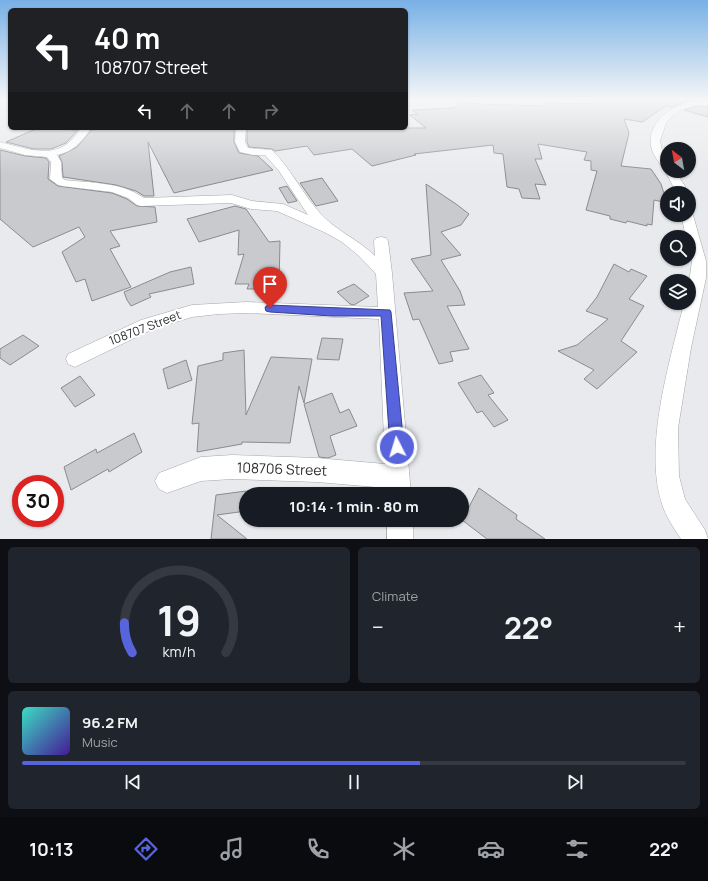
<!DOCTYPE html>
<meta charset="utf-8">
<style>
:root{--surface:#171b24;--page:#20242c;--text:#f1f3f6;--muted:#9ea1a6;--line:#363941;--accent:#5764db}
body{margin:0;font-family:Manrope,sans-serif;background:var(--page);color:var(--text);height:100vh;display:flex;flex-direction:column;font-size:15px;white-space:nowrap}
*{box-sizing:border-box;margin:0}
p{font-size:13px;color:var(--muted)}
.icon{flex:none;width:22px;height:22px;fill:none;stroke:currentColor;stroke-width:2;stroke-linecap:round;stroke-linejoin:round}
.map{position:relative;height:539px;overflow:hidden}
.side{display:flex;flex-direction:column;gap:8px;padding:8px;background:#0d0f14;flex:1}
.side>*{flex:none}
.hud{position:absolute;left:8px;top:8px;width:400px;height:122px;border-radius:6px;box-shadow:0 1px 3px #0004;background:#202124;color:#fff;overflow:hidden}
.needle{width:26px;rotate:329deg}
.fabs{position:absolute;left:660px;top:142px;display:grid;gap:8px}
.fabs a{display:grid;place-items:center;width:36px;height:36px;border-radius:50%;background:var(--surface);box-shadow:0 1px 3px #0004;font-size:20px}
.speed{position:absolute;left:12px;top:475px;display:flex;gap:8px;font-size:20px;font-weight:700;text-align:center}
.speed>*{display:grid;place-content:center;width:52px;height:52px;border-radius:50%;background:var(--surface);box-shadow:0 1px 3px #0004;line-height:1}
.speed .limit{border:6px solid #d22;background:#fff;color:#111}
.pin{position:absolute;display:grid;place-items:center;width:34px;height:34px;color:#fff;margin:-41px -17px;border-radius:50% 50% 50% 0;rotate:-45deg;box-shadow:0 0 4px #0007}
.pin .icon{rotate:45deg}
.me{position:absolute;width:44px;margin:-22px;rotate:355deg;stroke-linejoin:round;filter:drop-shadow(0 0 3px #0008)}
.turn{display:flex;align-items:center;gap:14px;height:84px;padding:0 20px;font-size:18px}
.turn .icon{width:52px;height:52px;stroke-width:2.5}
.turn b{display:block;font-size:28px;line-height:34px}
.lanes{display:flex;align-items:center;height:38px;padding:0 20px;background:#0003;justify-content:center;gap:20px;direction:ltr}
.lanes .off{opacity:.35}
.big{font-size:30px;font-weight:700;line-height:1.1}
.side .widget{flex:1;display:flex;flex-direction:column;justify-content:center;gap:6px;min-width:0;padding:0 14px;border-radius:6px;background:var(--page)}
.side .dial{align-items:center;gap:0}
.dial svg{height:104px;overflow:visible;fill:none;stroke:var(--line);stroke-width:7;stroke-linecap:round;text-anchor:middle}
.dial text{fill:var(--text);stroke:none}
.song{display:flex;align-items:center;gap:12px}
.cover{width:48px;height:48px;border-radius:6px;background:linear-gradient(135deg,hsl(170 70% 55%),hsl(260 70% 35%))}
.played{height:4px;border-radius:2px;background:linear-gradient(90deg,var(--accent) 60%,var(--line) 60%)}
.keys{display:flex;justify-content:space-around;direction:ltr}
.heat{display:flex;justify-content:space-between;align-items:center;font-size:22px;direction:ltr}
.side .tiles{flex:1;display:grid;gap:8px;grid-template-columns:1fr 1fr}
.widget:last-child{grid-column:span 2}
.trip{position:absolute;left:239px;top:487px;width:230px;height:40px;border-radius:20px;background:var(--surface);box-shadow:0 1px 3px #0004;font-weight:700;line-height:40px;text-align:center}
.menu{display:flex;height:64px;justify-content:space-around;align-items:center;background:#090b0e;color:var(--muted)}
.menu .icon{width:28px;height:28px}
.menu .current{color:var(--accent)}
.menu b{font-size:18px;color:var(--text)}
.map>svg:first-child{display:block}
.building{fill:#c8cacd;stroke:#8a8b8e}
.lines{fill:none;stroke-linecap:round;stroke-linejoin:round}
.street-casing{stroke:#a5a7aa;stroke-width:1}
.street{fill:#fff;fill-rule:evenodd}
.route{fill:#5764db;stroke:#39418e}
.labels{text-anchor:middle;stroke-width:4;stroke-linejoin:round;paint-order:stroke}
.street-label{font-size:12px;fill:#2b2c2d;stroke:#fff}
.near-street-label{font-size:14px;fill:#2b2c2d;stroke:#fff}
</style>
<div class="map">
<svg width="708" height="539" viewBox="0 0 708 539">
<rect width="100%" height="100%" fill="#e8eaed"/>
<path class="building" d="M596 99H708L686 101 672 107 666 106 642 122 624 119 629 133 621 166 651 169 661 184 667 203 654 200 652 225 647 224V226L627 221 626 223 610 219V216L586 210 597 171 591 170V161L584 160 587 152 538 144 542 159H535L546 185 535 184 540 199 522 198 519 189 507 187 503 154 494 153 493 145 414 154 416 155 372 166 352 149 314 155 307 146 275 151 272 149 249 147 247 142V128H426L410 115 418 114 412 110 455 108 458 101 478 104 545 106 543 103 595 104Z
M708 106V117L684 110 694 107Z
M38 128H73L71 130H78L66 143 51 149H34L6 142Z
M112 128H234V142L239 153 258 156 273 170 174 193 148 142 154 196H144L136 191 116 185 63 177 62 162 59 156 77 147 91 130Z
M0 150 25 156 46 158 49 162 48 179 58 186 112 193 127 199 137 206 155 207 157 222 110 231 120 246 110 249 131 287 92 301 85 279 76 282 62 252 85 237 79 227 33 247 0 219Z
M322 178 338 201 316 206 300 183Z
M426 184 456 204 469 214 461 225 441 232 461 255 441 260 460 291 465 305 447 306 469 349 450 352 453 361 439 364 419 319 413 320 404 293 433 291 411 259 431 255Z
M287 186 297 201 288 203 279 188Z
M235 206 246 209 269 242 280 241 279 287H270V289H247L249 284H235L244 254 238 255 239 230 199 242 187 219Z
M614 264 629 272 631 269 647 276 629 299 644 306 621 341 637 352 597 389 584 379 594 370 558 351 577 345 608 319 586 311 597 297Z
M191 267 194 284 149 294 151 297 131 306 127 300 124 292 170 272Z
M354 284 369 296 354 305 350 304 337 292Z
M23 335 39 346 10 365 0 358V349Z
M322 338 343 339 339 360 317 359Z
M244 350 246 415 271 357 312 359 304 403 299 386 290 443 242 442V444L197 452 199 423 192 424 198 366 223 360V353Z
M186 360 192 380 168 389 163 369Z
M481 375 494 393 488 395 508 420 494 427 482 411 477 413 458 383Z
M80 376 95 395 75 407 61 388Z
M332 393 340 413 349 409 357 426 330 436 336 455 328 458 319 457 304 404Z
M134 433 142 452 109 472 108 469 71 490 64 467 96 449 97 453Z
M479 488 517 515 516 519 545 539H487L462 520Z
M246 491V511L217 515 247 539H211L216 495Z"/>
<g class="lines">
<defs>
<path id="street" d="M694 101H708V105L694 106 683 109 673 115 666 123 660 141 662 150 667 158V171H675L685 186 687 193H675L673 186 665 171 666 169 663 168C659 162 652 154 651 146 647 122 673 104 694 101Z
M82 128H88L90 130C81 143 72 152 57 155L61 162 62 178 65 180C91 183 122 182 144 198L232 195 252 201 283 204 308 215 279 171 265 155H253L240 152 235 142 236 128H246L245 142 248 148 272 150C291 169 302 193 320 213 336 231 358 239 375 256L374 241 376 238 381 237 386 238 388 241 392 273 411 494H387V488L317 482 232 479 201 481 167 493 159 489 155 481 159 473 201 457 232 455 317 458 385 464 379 319 246 313 219 314 192 317 153 329 75 367 68 364 66 359 68 354 141 320 192 305 246 302 378 307 376 274 359 256 342 242 326 233 277 211 251 209 231 203 141 206 137 205 128 198 112 192 62 186 58 185 50 179 51 162 47 157 25 155 0 148V142C21 147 48 158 67 144 73 140 77 133 82 128Z
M689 212 693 215 706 261V278L691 348 678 428 679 476 685 499 705 530 708 539H681C674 528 666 517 662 504 643 447 670 361 684 303H689V283L692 261 689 250V237H686L681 215H689Z
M387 520H413V539H387Z"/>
</defs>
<use href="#street" class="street-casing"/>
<use href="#street" class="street"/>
</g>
<linearGradient id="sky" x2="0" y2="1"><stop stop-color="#78b0e6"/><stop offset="0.57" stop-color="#f5f6f7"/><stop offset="1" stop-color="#f5f6f7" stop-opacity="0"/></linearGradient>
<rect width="708" height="175" fill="url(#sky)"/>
<path class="route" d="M270 305 390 310 391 312 404 447 402 452 397 454 392 452 390 447 381 316H332L270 312 266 311 265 308 266 306Z"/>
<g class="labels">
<g class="street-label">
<text transform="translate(145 328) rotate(-21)" y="4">108707 Street</text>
</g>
<g class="near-street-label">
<text transform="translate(282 469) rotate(2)" y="5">108706 Street</text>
</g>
</g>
</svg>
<div class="fabs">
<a><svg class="needle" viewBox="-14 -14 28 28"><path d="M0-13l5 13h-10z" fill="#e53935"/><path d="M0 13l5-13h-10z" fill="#9ea1a6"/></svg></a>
<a><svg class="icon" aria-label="sound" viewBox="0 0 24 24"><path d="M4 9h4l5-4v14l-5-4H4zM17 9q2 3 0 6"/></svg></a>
<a><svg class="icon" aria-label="search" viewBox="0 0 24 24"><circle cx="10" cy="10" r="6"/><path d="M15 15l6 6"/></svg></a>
<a><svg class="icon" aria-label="layers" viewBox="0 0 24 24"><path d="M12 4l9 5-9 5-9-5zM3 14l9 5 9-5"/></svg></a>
</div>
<div class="speed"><div class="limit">30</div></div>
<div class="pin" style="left:270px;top:308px;background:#d93025"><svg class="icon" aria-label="arrive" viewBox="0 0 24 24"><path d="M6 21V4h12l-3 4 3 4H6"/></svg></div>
<svg class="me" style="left:397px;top:447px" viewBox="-20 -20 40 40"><circle r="17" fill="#5764db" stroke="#fff" stroke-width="3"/><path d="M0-11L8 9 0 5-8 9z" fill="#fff"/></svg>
<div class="trip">10:14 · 1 min · 80 m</div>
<div class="hud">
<div class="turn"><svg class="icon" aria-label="left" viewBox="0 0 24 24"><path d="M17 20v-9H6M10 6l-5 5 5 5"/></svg><div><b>40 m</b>108707 Street</div></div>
<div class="lanes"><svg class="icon" aria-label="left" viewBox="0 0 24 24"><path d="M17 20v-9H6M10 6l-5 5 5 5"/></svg><svg class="icon off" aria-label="ahead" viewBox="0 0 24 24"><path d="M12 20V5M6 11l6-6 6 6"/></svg><svg class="icon off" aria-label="ahead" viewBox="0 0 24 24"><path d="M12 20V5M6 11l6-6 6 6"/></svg><svg class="icon off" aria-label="right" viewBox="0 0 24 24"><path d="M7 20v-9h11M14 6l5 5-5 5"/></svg></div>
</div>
</div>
<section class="side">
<div class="tiles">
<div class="widget dial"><svg viewBox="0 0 100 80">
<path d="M14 69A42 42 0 1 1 86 69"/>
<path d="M14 69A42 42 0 0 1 8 46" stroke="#5764db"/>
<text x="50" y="56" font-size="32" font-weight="700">19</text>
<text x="50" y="72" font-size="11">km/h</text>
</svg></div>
<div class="widget"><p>Climate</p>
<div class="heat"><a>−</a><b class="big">22°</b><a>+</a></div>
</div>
<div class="widget">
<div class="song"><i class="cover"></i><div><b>96.2 FM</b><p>Music</p></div></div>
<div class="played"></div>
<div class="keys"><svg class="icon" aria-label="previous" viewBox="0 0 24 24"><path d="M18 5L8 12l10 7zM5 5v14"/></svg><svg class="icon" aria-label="pause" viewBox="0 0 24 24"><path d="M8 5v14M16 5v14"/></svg><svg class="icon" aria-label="next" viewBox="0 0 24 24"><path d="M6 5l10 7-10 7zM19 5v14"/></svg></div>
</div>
</div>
</section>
<nav class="menu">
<b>10:13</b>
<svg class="icon current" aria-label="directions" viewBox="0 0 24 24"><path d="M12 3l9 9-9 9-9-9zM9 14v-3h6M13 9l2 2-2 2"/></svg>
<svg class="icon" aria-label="music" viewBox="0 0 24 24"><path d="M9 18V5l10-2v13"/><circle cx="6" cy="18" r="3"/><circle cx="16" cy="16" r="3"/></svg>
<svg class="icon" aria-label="phone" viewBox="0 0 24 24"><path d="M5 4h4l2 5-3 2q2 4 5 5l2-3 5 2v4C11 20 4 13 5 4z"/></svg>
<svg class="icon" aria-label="climate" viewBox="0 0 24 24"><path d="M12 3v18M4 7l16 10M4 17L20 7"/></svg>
<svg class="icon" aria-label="car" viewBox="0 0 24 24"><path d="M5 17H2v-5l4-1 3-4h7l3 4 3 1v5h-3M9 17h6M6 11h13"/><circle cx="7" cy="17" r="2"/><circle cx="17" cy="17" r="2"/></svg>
<svg class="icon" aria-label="filters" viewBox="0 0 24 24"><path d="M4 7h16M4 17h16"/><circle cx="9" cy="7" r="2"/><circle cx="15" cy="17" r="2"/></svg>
<b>22°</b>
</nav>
